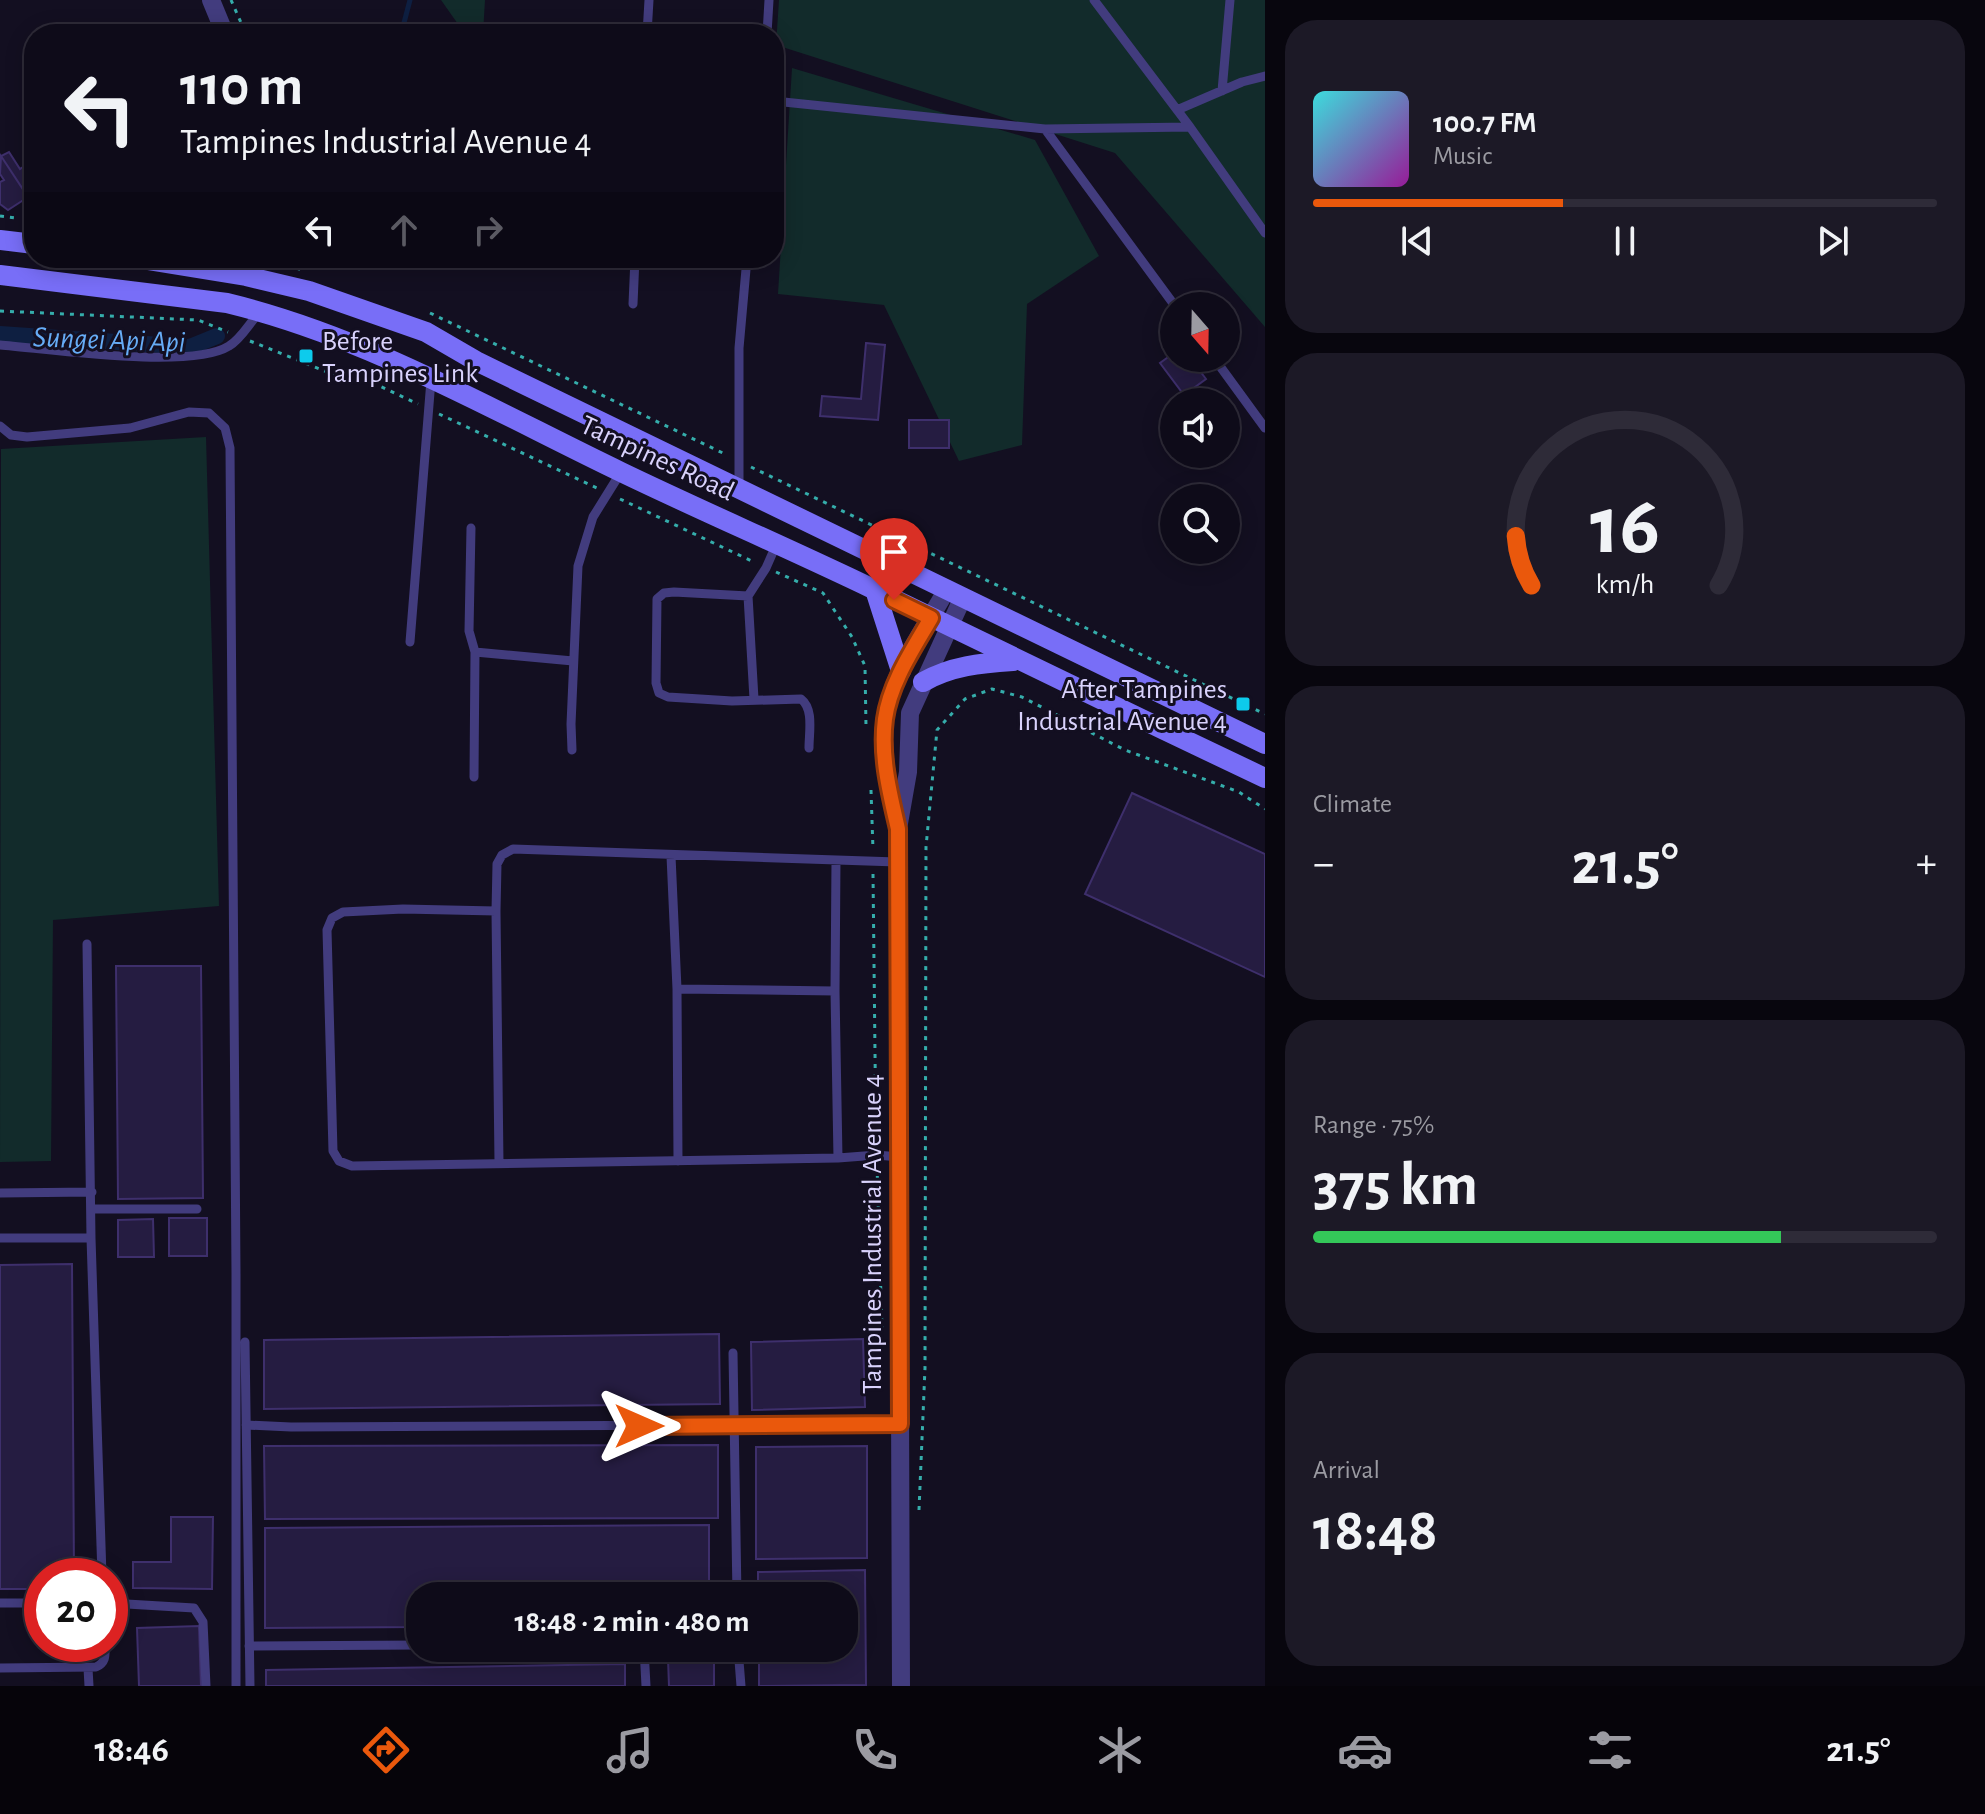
<!DOCTYPE html>
<meta charset="utf-8">
<style>
:root{--surface:#0e0b19;--page:#1c1926;--text:#f1f3f6;--muted:#9b9ba2;--line:#2e2b38;--accent:#ea580c}
body{margin:0;font-family:"Alegreya Sans",sans-serif;background:var(--page);color:var(--text);height:100vh;display:flex;flex-direction:column;font-size:30px;white-space:nowrap}
*{box-sizing:border-box;margin:0}
p{font-size:26px;color:var(--muted)}
.icon{flex:none;width:44px;height:44px;fill:none;stroke:currentColor;stroke-width:2;stroke-linecap:round;stroke-linejoin:round}
.map{position:relative;flex:1;overflow:hidden}
.panel{display:flex;flex-direction:column;gap:20px;padding:20px;background:#08060e;width:720px}
.panel>*{flex:none}
.hud{position:absolute;left:24px;top:24px;width:760px;height:244px;border-radius:32px;box-shadow:0 4px 20px #0003,0 0 0 2px var(--line);background:#0e0b19;color:var(--text);overflow:hidden}
.needle{width:52px;rotate:160deg}
.buttons{position:absolute;left:1160px;top:292px;display:grid;gap:16px}
.buttons a{display:grid;place-items:center;width:80px;height:80px;border-radius:50%;background:var(--surface);box-shadow:0 4px 20px #0003,0 0 0 2px var(--line);font-size:40px}
.speed{position:absolute;left:24px;top:1558px;display:flex;gap:16px;font-size:40px;font-weight:700;text-align:center}
.speed>*{display:grid;place-content:center;width:104px;height:104px;border-radius:50%;background:var(--surface);box-shadow:0 4px 20px #0003,0 0 0 2px var(--line);line-height:1}
.speed .limit{border:12px solid #d22;background:#fff;color:#111}
.pin{position:absolute;display:grid;place-items:center;width:68px;height:68px;color:#fff;margin:-82px -34px;border-radius:50% 50% 50% 0;rotate:-45deg;box-shadow:0 0 8px #0007}
.pin .icon{rotate:45deg}
.me{position:absolute;width:88px;margin:-44px;rotate:90deg;stroke-linejoin:round;filter:drop-shadow(0 0 6px #0008)}
.turn{display:flex;align-items:center;gap:28px;height:168px;padding:0 24px;font-size:36px}
.turn .icon{width:104px;height:104px;stroke-width:2.5}
.turn b{display:block;font-size:56px;line-height:68px}
.lanes{display:flex;align-items:center;height:76px;padding:0 24px;background:#0003;justify-content:center;gap:40px;direction:ltr}
.lanes .off{opacity:.35}
.big{font-size:60px;font-weight:600;line-height:1.1}
.panel .card{flex:1;display:flex;flex-direction:column;justify-content:center;gap:12px;min-width:0;padding:0 28px;border-radius:32px;background:var(--page)}
.panel .dial{align-items:center;gap:0}
.dial svg{height:208px;overflow:visible;fill:none;stroke:var(--line);stroke-width:7;stroke-linecap:round;text-anchor:middle}
.dial text{fill:var(--text);stroke:none}
.song{display:flex;align-items:center;gap:24px}
.cover{width:96px;height:96px;border-radius:12px;background:linear-gradient(135deg,hsl(180 70% 55%),hsl(300 70% 35%))}
.played{height:8px;border-radius:4px;background:linear-gradient(90deg,var(--accent) 40%,var(--line) 40%)}
.keys{display:flex;justify-content:space-around;direction:ltr}
.heat{display:flex;justify-content:space-between;align-items:center;font-size:44px;direction:ltr}
.charge{height:12px;border-radius:6px;background:linear-gradient(90deg,#34c759 75%,var(--line) 0)}
.trip{position:absolute;left:406px;top:1582px;width:452px;height:80px;border-radius:32px;background:var(--surface);box-shadow:0 4px 20px #0003,0 0 0 2px var(--line);font-weight:600;line-height:80px;text-align:center}
.tabs{display:flex;height:128px;justify-content:space-around;align-items:center;background:#06040a;color:var(--muted)}
.tabs .icon{width:56px;height:56px}
.tabs .active{color:var(--accent)}
.tabs b{font-size:36px;color:var(--text)}
main{display:flex;flex:1;min-height:0}
.map>svg:first-child{display:block}
.green{fill:#122b2b}
.lines{fill:none;stroke-linecap:round;stroke-linejoin:round}
.stream{stroke:#0e1f41;stroke-width:5}
.canal{stroke:#0e1f41;stroke-width:16}
.building{fill:#251c41;stroke:#3e2f6c;stroke-width:2}
.path{stroke:#35adab;stroke-width:3;stroke-dasharray:4 6;stroke-linecap:butt}
.lane{stroke:#423c7e;stroke-width:9}
.street{stroke:#423c7e;stroke-width:18}
.secondary{stroke:#786ef7;stroke-width:20}
.route-casing{stroke:#983908;stroke-width:20}
.route{stroke:#ea580c;stroke-width:14}
.poi-dot{fill:#0dcbec;stroke:#130f21;stroke-width:3}
.labels{text-anchor:middle;stroke-width:6;stroke-linejoin:round;paint-order:stroke}
.poi-label{font-size:28px;fill:#d9d2fc;stroke:#130f21;text-anchor:start}
.street-label{font-size:28px;fill:#d9d2fc;stroke:#130f21}
.water-label{font-size:30px;font-style:italic;fill:#66acf6;stroke:#130f21}
</style>
<main>
<div class="map">
<svg width="1265" height="1686" viewBox="0 0 1265 1686">
<rect width="100%" height="100%" fill="#130f21"/>
<path class="green" d="M441 0H485L483 34H465Z
M779 0H1265V327L1115 153 776 45Z
M792 68 1035 140 1099 256 1027 304 1022 445 959 461 884 305 778 294Z
M206 437 219 906 53 920 51 1161 0 1162 1 449Z"/>
<g class="lines">
<path class="stream" d="M401 34 410 0"/>
<path class="canal" d="M0 334 190 347 217 336"/>
</g>
<path class="building" d="M33 135 34 136V156L24 141Z
M9 152 20 169 29 163 34 172V193L28 197 1 156Z
M1 156 28 197 8 210 0 204V182L4 180 0 174Z
M866 343 885 345 878 420 820 416 822 396 861 399Z
M1174 353V358H1190L1206 379 1184 395 1160 363Z
M909 420H949V448H909Z
M1132 793 1265 854V977L1085 894Z
M116 966H201L203 1198 118 1199Z
M169 1218H207V1256H169Z
M153 1219 154 1257H118V1220Z
M72 1264 74 1576H42V1589H0V1265Z
M719 1334 720 1404 264 1409V1340Z
M863 1339 865 1407 752 1410 751 1342Z
M718 1445V1518L265 1519 264 1446Z
M867 1446V1558L756 1559V1447Z
M171 1517H213L212 1589 133 1588V1562H171Z
M709 1525V1596H420V1627L265 1628V1528Z
M865 1570 866 1685 759 1686V1648H844V1596H758V1572Z
M199 1626 201 1686H139L137 1628Z
M714 1658V1686H669L668 1659Z
M625 1664V1686H266V1670Z"/>
<g class="lines">
<path class="path" d="M231 0 246 34
M0 216 16 218
M268 258 302 270
M0 311 198 320 228 332
M430 313 727 455
M250 341 337 376 369 381 418 404
M439 414 599 489
M751 467 1265 714
M620 499 754 562
M776 572 823 593 852 637 865 666 866 727
M871 790 873 850
M873 874 876 1142
M877 1166 882 1330
M919 1510 925 1368 926 847 937 730 965 699 992 689 1022 697 1125 750 1239 792 1265 809"/>
<path class="lane" d="M1094 0 1190 127 1265 233
M647 34 649 0
M767 34 769 0
M1222 91 1230 0
M774 101 1045 129 1190 127
M1177 110 1242 82 1265 76
M1045 129 1175 306
M27 211 34 206
M633 304 635 258
M0 345C50 349 191 370 229 346 240 340 249 324 258 314
M1214 358 1265 428
M0 426 11 435 27 437 130 428 189 412 209 413 225 428 230 448 236 1274V1686
M739 489V348L747 258
M471 528 469 631 475 652 573 661
M748 596 674 592 664 593 657 599 656 683 659 693 668 697 732 701 801 699C814 709 809 732 809 748
M410 642 431 380
M754 699 748 596 766 568 777 543
M572 750 571 724 578 566 593 517 621 472
M474 777 475 652
M671 856 677 989 678 1161
M836 860 835 991 838 1158
M496 911 403 909 343 912 332 918 327 930 333 1151 339 1161 352 1166 838 1158 877 1155 899 1157
M87 944 91 1238 102 1576
M677 989 835 991
M499 1163 496 911 497 864 502 855 513 849 897 862
M0 1193 92 1192
M92 1209H197
M0 1238H91
M245 1342 250 1686
M733 1353 737 1596
M246 1425 291 1427 900 1424
M0 1603H42
M110 1603 194 1608 203 1622 206 1686
M249 1646 420 1645
M644 1648 646 1686
M738 1648 741 1686
M0 1668 96 1667C107 1662 105 1654 105 1644
M88 1668 89 1686"/>
<path class="street" d="M211 0 225 34
M896 818C888 787 881 752 885 719 891 673 925 629 947 589
M901 1686 898 829 908 772 910 713 963 597"/>
<path class="secondary" d="M0 240 34 244
M135 258 246 276 309 291 426 332 476 361 1265 744
M0 275 227 303C367 337 492 410 621 472 704 512 790 549 873 589 1004 653 1134 716 1265 778
M875 590 901 671
M923 682C951 666 981 663 1013 661"/>
</g>
<g class="lines">
<defs>
<path id="route" d="M639 1426 900 1424 898 829C890 794 880 756 885 719 890 683 913 649 931 618L894 600"/>
</defs>
<use href="#route" class="route-casing"/>
<use href="#route" class="route"/>
</g>
<g class="poi-dot">
<rect x="298" y="348" width="16" height="16" rx="4"/>
<rect x="1235" y="696" width="16" height="16" rx="4"/>
</g>
<g class="labels">
<g class="poi-label">
<text x="322" y="350">Before<tspan x="322" dy="32">Tampines Link</tspan></text>
<text x="1227" y="698" text-anchor="end">After Tampines<tspan x="1227" dy="32">Industrial Avenue 4</tspan></text>
</g>
<g class="street-label">
<text transform="translate(658 457) rotate(25)" y="10">Tampines Road</text>
<text transform="translate(871 1234) rotate(-90)" y="10">Tampines Industrial Avenue 4</text>
</g>
<g class="water-label">
<text transform="translate(109 339) rotate(2)" y="10">Sungei Api Api</text>
</g>
</g>
</svg>
<div class="buttons">
<a><svg class="needle" viewBox="-14 -14 28 28"><path d="M0-13l5 13h-10z" fill="#e53935"/><path d="M0 13l5-13h-10z" fill="#9b9ba2"/></svg></a>
<a><svg class="icon" aria-label="sound" viewBox="0 0 24 24"><path d="M4 9h4l5-4v14l-5-4H4zM17 9q2 3 0 6"/></svg></a>
<a><svg class="icon" aria-label="search" viewBox="0 0 24 24"><circle cx="10" cy="10" r="6"/><path d="M15 15l6 6"/></svg></a>
</div>
<div class="speed"><div class="limit">20</div></div>
<div class="pin" style="left:894px;top:600px;background:#d93025"><svg class="icon" aria-label="arrive" viewBox="0 0 24 24"><path d="M6 21V4h12l-3 4 3 4H6"/></svg></div>
<svg class="me" style="left:639px;top:1426px" viewBox="-20 -20 40 40"><path d="M0-17L14 15 0 8-14 15z" fill="#ea580c" stroke="#fff" stroke-width="4"/></svg>
<div class="trip">18:48 · 2 min · 480 m</div>
<div class="hud">
<div class="turn"><svg class="icon" aria-label="left" viewBox="0 0 24 24"><path d="M17 20v-9H6M10 6l-5 5 5 5"/></svg><div><b>110 m</b>Tampines Industrial Avenue 4</div></div>
<div class="lanes"><svg class="icon" aria-label="left" viewBox="0 0 24 24"><path d="M17 20v-9H6M10 6l-5 5 5 5"/></svg><svg class="icon off" aria-label="ahead" viewBox="0 0 24 24"><path d="M12 20V5M6 11l6-6 6 6"/></svg><svg class="icon off" aria-label="right" viewBox="0 0 24 24"><path d="M7 20v-9h11M14 6l5 5-5 5"/></svg></div>
</div>
</div>
<section class="panel">
<div class="card">
<div class="song"><i class="cover"></i><div><b>100.7 FM</b><p>Music</p></div></div>
<div class="played"></div>
<div class="keys"><svg class="icon" aria-label="previous" viewBox="0 0 24 24"><path d="M18 5L8 12l10 7zM5 5v14"/></svg><svg class="icon" aria-label="pause" viewBox="0 0 24 24"><path d="M8 5v14M16 5v14"/></svg><svg class="icon" aria-label="next" viewBox="0 0 24 24"><path d="M6 5l10 7-10 7zM19 5v14"/></svg></div>
</div>
<div class="card dial"><svg viewBox="0 0 100 80">
<path d="M14 69A42 42 0 1 1 86 69"/>
<path d="M14 69A42 42 0 0 1 8 50" stroke="#ea580c"/>
<text x="50" y="56" font-size="32" font-weight="700">16</text>
<text x="50" y="72" font-size="11">km/h</text>
</svg></div>
<div class="card"><p>Climate</p>
<div class="heat"><a>−</a><b class="big">21.5°</b><a>+</a></div>
</div>
<div class="card"><p>Range · 75%</p><b class="big">375 km</b><div class="charge"></div></div>
<div class="card"><p>Arrival</p><b class="big">18:48</b></div>
</section>
</main>
<nav class="tabs">
<b>18:46</b>
<svg class="icon active" aria-label="directions" viewBox="0 0 24 24"><path d="M12 3l9 9-9 9-9-9zM9 14v-3h6M13 9l2 2-2 2"/></svg>
<svg class="icon" aria-label="music" viewBox="0 0 24 24"><path d="M9 18V5l10-2v13"/><circle cx="6" cy="18" r="3"/><circle cx="16" cy="16" r="3"/></svg>
<svg class="icon" aria-label="phone" viewBox="0 0 24 24"><path d="M5 4h4l2 5-3 2q2 4 5 5l2-3 5 2v4C11 20 4 13 5 4z"/></svg>
<svg class="icon" aria-label="climate" viewBox="0 0 24 24"><path d="M12 3v18M4 7l16 10M4 17L20 7"/></svg>
<svg class="icon" aria-label="car" viewBox="0 0 24 24"><path d="M5 17H2v-5l4-1 3-4h7l3 4 3 1v5h-3M9 17h6M6 11h13"/><circle cx="7" cy="17" r="2"/><circle cx="17" cy="17" r="2"/></svg>
<svg class="icon" aria-label="filters" viewBox="0 0 24 24"><path d="M4 7h16M4 17h16"/><circle cx="9" cy="7" r="2"/><circle cx="15" cy="17" r="2"/></svg>
<b>21.5°</b>
</nav>
